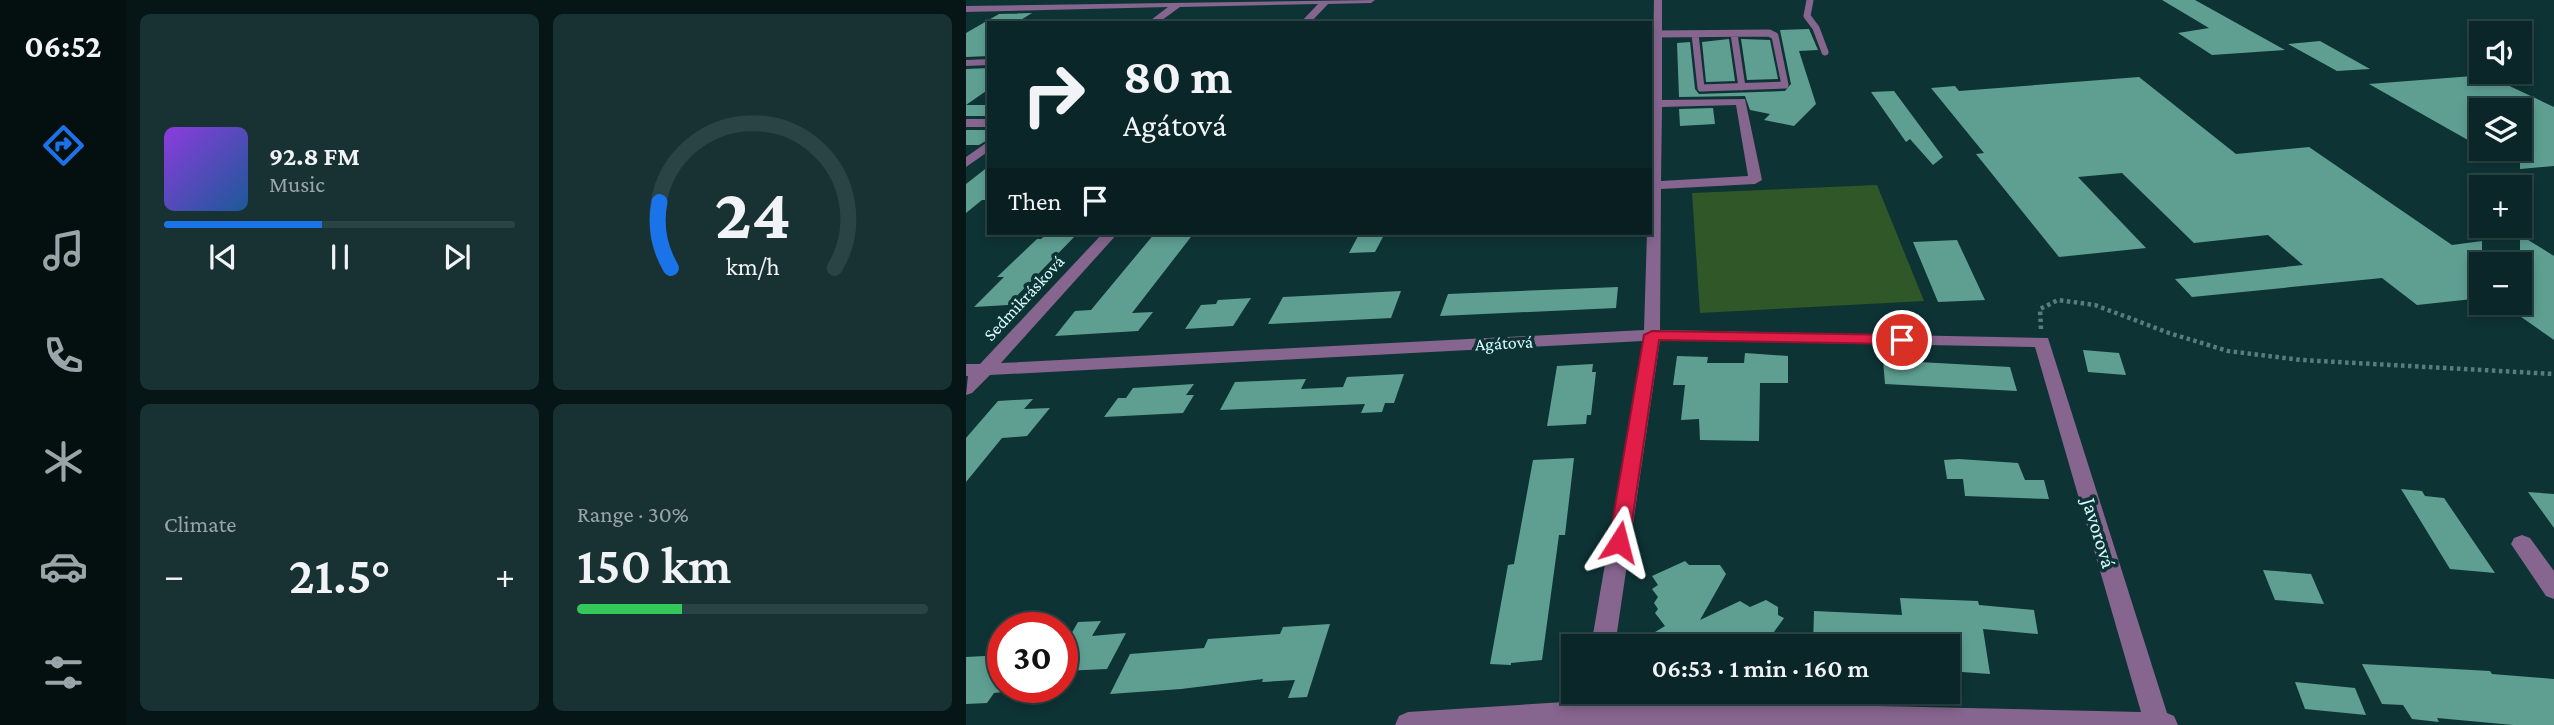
<!DOCTYPE html>
<meta charset="utf-8">
<style>
:root{--surface:#0a2628;--page:#183234;--text:#f1f3f6;--muted:#99a5a8;--line:#2a4345;--accent:#1a73e8}
body{margin:0;font-family:"Crimson Pro",serif;background:var(--page);color:var(--text);height:100vh;display:flex;flex-direction:column;font-size:26px;white-space:nowrap}
*{box-sizing:border-box;margin:0}
p{font-size:23px;color:var(--muted)}
.icon{flex:none;width:38px;height:38px;fill:none;stroke:currentColor;stroke-width:2;stroke-linecap:round;stroke-linejoin:round}
.map{position:relative;flex:1;overflow:hidden}
.side{display:flex;flex-direction:column;gap:14px;padding:14px;background:#061516;width:840px}
.side>*{flex:none}
.top-card{position:absolute;left:21px;top:21px;width:665px;height:214px;border-radius:0px;box-shadow:0 4px 10px #0003,0 0 0 2px var(--line);background:#0a2628;color:var(--text);overflow:hidden}
.buttons{position:absolute;left:1503px;top:21px;display:grid;gap:14px}
.buttons a{display:grid;place-items:center;width:63px;height:63px;border-radius:0px;background:var(--surface);box-shadow:0 4px 10px #0003,0 0 0 2px var(--line);font-size:35px}
.speed{position:absolute;left:21px;top:612px;display:flex;gap:14px;font-size:35px;font-weight:700;text-align:center}
.speed>*{display:grid;place-content:center;width:91px;height:91px;border-radius:50%;background:var(--surface);box-shadow:0 4px 10px #0003,0 0 0 2px var(--line);line-height:1}
.speed .limit{border:10px solid #d22;background:#fff;color:#111}
.pin{position:absolute;display:grid;place-items:center;width:60px;height:60px;color:#fff;margin:-30px;border:4px solid #fff;border-radius:50%;box-shadow:0 2px 7px #0007}
.me{position:absolute;width:77px;margin:-38px;rotate:9deg;stroke-linejoin:round;filter:drop-shadow(0 0 5px #0008)}
.turn{display:flex;align-items:center;gap:24px;height:147px;padding:0 21px;font-size:32px}
.turn .icon{width:91px;height:91px;stroke-width:2.5}
.turn b{display:block;font-size:49px;line-height:60px}
.then{display:flex;align-items:center;height:66px;padding:0 21px;background:#0003;gap:14px;font-size:26px}
.big{font-size:52px;font-weight:600;line-height:1.1}
.side .tile{flex:1;display:flex;flex-direction:column;justify-content:center;gap:10px;min-width:0;padding:0 24px;border-radius:10px;background:var(--page)}
.side .dial{align-items:center;gap:0}
.dial svg{height:182px;overflow:visible;fill:none;stroke:var(--line);stroke-width:7;stroke-linecap:round;text-anchor:middle}
.dial text{fill:var(--text);stroke:none}
.song{display:flex;align-items:center;gap:21px}
.cover{width:84px;height:84px;border-radius:10px;background:linear-gradient(135deg,hsl(270 70% 55%),hsl(210 70% 35%))}
.played{height:7px;border-radius:4px;background:linear-gradient(90deg,var(--accent) 45%,var(--line) 45%)}
.keys{display:flex;justify-content:space-around;direction:ltr}
.heat{display:flex;justify-content:space-between;align-items:center;font-size:38px;direction:ltr}
.charge{height:10px;border-radius:5px;background:linear-gradient(90deg,#34c759 30%,var(--line) 0)}
.side .tiles{flex:1;display:grid;gap:14px;grid-template-columns:repeat(2,1fr)}
.trip{position:absolute;left:595px;top:634px;width:399px;height:70px;border-radius:0px;background:var(--surface);box-shadow:0 4px 10px #0003,0 0 0 2px var(--line);font-weight:600;line-height:70px;text-align:center}
main{display:flex;flex:1;min-height:0}
.tab-bar{display:flex;flex-direction:column;width:126px;justify-content:space-around;align-items:center;background:#040f10;color:var(--muted)}
.tab-bar .icon{width:49px;height:49px}
.tab-bar .selected{color:var(--accent)}
.tab-bar b{font-size:32px;color:var(--text)}
.map>svg:first-child{display:block}
.green{fill:#305727}
.building{fill:#5e9f92}
.lines{fill:none;stroke-linecap:round;stroke-linejoin:round}
.path{stroke:#597d7f;stroke-width:4.5;stroke-dasharray:3.5 3.5;stroke-linecap:butt}
.service{stroke:#86658e;stroke-width:7}
.minor{fill:#86658e;fill-rule:evenodd}
.route{fill:#e11d48;stroke:#92132f;stroke-width:2}
.labels{text-anchor:middle;stroke-width:7;stroke-linejoin:round;paint-order:stroke}
.street-label{font-size:18px;fill:#dafcfe;stroke:#0e3335}
.near-street-label{font-size:21px;fill:#dafcfe;stroke:#0e3335}
</style>
<main>
<nav class="tab-bar">
<b>06:52</b>
<svg class="icon selected" aria-label="directions" viewBox="0 0 24 24"><path d="M12 3l9 9-9 9-9-9zM9 14v-3h6M13 9l2 2-2 2"/></svg>
<svg class="icon" aria-label="music" viewBox="0 0 24 24"><path d="M9 18V5l10-2v13"/><circle cx="6" cy="18" r="3"/><circle cx="16" cy="16" r="3"/></svg>
<svg class="icon" aria-label="phone" viewBox="0 0 24 24"><path d="M5 4h4l2 5-3 2q2 4 5 5l2-3 5 2v4C11 20 4 13 5 4z"/></svg>
<svg class="icon" aria-label="climate" viewBox="0 0 24 24"><path d="M12 3v18M4 7l16 10M4 17L20 7"/></svg>
<svg class="icon" aria-label="car" viewBox="0 0 24 24"><path d="M5 17H2v-5l4-1 3-4h7l3 4 3 1v5h-3M9 17h6M6 11h13"/><circle cx="7" cy="17" r="2"/><circle cx="17" cy="17" r="2"/></svg>
<svg class="icon" aria-label="filters" viewBox="0 0 24 24"><path d="M4 7h16M4 17h16"/><circle cx="9" cy="7" r="2"/><circle cx="15" cy="17" r="2"/></svg>
</nav>
<section class="side">
<div class="tiles">
<div class="tile">
<div class="song"><i class="cover"></i><div><b>92.8 FM</b><p>Music</p></div></div>
<div class="played"></div>
<div class="keys"><svg class="icon" aria-label="previous" viewBox="0 0 24 24"><path d="M18 5L8 12l10 7zM5 5v14"/></svg><svg class="icon" aria-label="pause" viewBox="0 0 24 24"><path d="M8 5v14M16 5v14"/></svg><svg class="icon" aria-label="next" viewBox="0 0 24 24"><path d="M6 5l10 7-10 7zM19 5v14"/></svg></div>
</div>
<div class="tile dial"><svg viewBox="0 0 100 80">
<path d="M14 69A42 42 0 1 1 86 69"/>
<path d="M14 69A42 42 0 0 1 9 40" stroke="#1a73e8"/>
<text x="50" y="56" font-size="32" font-weight="700">24</text>
<text x="50" y="72" font-size="11">km/h</text>
</svg></div>
<div class="tile"><p>Climate</p>
<div class="heat"><a>−</a><b class="big">21.5°</b><a>+</a></div>
</div>
<div class="tile"><p>Range · 30%</p><b class="big">150 km</b><div class="charge"></div></div>
</div>
</section>
<div class="map">
<svg width="1588" height="725" viewBox="0 0 1588 725">
<rect width="100%" height="100%" fill="#0e3335"/>
<path class="green" d="M911 185 958 301 734 313 726 193Z"/>
<path class="building" d="M1196 0H1229L1319 50 1246 55 1212 33 1243 28Z
M66 13 50 23H23V56L0 57V33L33 14Z
M843 29 852 50 833 51 850 104 828 126 798 120 804 114 784 110 779 96 713 97 711 43 724 42 729 89 733 94 819 91 825 84 814 30Z
M763 39 769 81 740 82 736 42Z
M775 39 804 40 812 79 781 80Z
M1354 41 1404 69 1371 71 1322 44Z
M23 68V89L0 105V69Z
M1520 75 1588 107V166L1554 169V110H1516V148L1403 84Z
M1173 77 1270 154 1343 147 1486 245 1516 241V298L1451 305 1416 278 1226 297 1209 279 1337 265 1302 235 1228 243 1156 173 1112 177 1180 248 1093 257 1010 154 1018 153 965 88 989 86 993 91Z
M928 91 977 157 967 165 944 139 940 142 905 92Z
M0 105H23V116H0Z
M747 108 749 124 714 126 713 109Z
M0 130H23V139L13 145H0Z
M23 166V200H16L0 213V184Z
M82 233H112L42 305 8 307 38 277H31L71 239H75Z
M189 233H228L166 313 187 312 172 331 89 336 109 311 125 310Z
M418 235 409 252 383 253 392 236Z
M1554 235 1588 256V340L1535 303H1554Z
M991 240 1019 300 972 302 947 242Z
M652 287 650 308 474 316 482 294Z
M435 291 425 318 302 324 317 297Z
M285 298 267 326 219 329 235 305 250 304 252 300Z
M1117 350 1153 353 1160 375 1122 372Z
M779 353 822 356V383H794L793 441 734 440 733 419 715 420 719 385H707L711 356 742 357 741 363H778Z
M917 360 1044 367 1051 391 919 384Z
M627 364 626 372H630L625 415H621L620 424 581 426 591 366Z
M438 374 428 403H419L416 412 395 413 399 404 254 410 269 382 340 379 335 389 377 387 381 377Z
M228 384 220 395H228L217 413 138 417 152 398H160L167 388Z
M67 399 58 409 84 408 61 436 36 438 0 482V438L32 401Z
M608 458 599 535H593L576 660 545 663V665L524 664 542 565 548 564 567 460Z
M993 459 1052 463 1059 480H1078L1083 499 999 496 997 479H981L978 460Z
M1435 489 1456 491 1459 496 1478 498 1529 573 1484 569Z
M1562 492 1588 494V528Z
M719 561 723 565H754L760 574 734 620 774 601 784 607 800 600 812 607V615L818 618 798 646H752L737 637 730 646H666L699 626 689 613 692 609 688 603 692 597 686 589 692 585 686 576Z
M1297 570 1345 574 1358 604 1309 600Z
M934 598 1012 601 1013 605 1068 610 1072 634 1017 629 1024 674 982 671V646H847L848 611 936 615Z
M135 621 126 636 160 633 141 669 96 671V650L112 622Z
M364 624 341 697 322 698 329 680 296 682 297 679 215 689 144 694 164 654 238 648 242 639 314 634 317 627Z
M37 655V692L28 693 21 703 0 704V657Z
M1396 664 1524 671 1526 674 1588 679V725H1547L1471 718 1473 722 1446 719 1437 705 1416 704Z
M1329 682 1389 688 1400 715 1339 709Z"/>
<g class="lines">
<path class="path" d="M1075 329 1074 309 1092 300 1129 305 1203 333 1262 351 1335 360 1588 374"/>
<path class="service" d="M844 0 841 16 850 28 859 52
M690 34 803 33 809 36 819 85 735 88 729 34
M768 34 776 87"/>
<path class="minor" d="M409 0 405 3 362 4 344 23H334L352 4 214 7 192 23H181L202 7 0 12V6Z
M688 0H696V100L779 99 796 180 789 184 695 189 694 330 1082 338 1201 713 1208 716 1212 725H429L433 716 442 712 615 701 616 691H642L641 700 1175 712 1069 347 694 340 649 646H625L677 341 24 375 6 393 0 395 2 376H0V364H14L137 233H152L35 363 678 330 681 233H684ZM770 105 782 176 695 181 696 107Z
M23 59V65L0 66V60Z
M0 119H23V127H0Z
M23 141V151L0 167V157Z
M1556 535 1564 538 1588 571V599L1580 596 1545 544 1548 538Z"/>
</g>
<path class="route" d="M686 331 936 335 944 340 936 344 693 340 663 542 660 548 653 550 646 548 643 542 678 335Z"/>
<g class="labels">
<g class="street-label">
<text transform="translate(58 298) rotate(-47)" y="6">Sedmikrásková</text>
<text transform="translate(538 343) rotate(-3)" y="6">Agátová</text>
</g>
<g class="near-street-label">
<text transform="translate(1133 533) rotate(73)" y="7">Javorová</text>
</g>
</g>
</svg>
<div class="buttons">
<a><svg class="icon" aria-label="sound" viewBox="0 0 24 24"><path d="M4 9h4l5-4v14l-5-4H4zM17 9q2 3 0 6"/></svg></a>
<a><svg class="icon" aria-label="layers" viewBox="0 0 24 24"><path d="M12 4l9 5-9 5-9-5zM3 14l9 5 9-5"/></svg></a>
<a>+</a>
<a>−</a>
</div>
<div class="speed"><div class="limit">30</div></div>
<div class="pin" style="left:936px;top:340px;background:#d93025"><svg class="icon" aria-label="arrive" viewBox="0 0 24 24"><path d="M6 21V4h12l-3 4 3 4H6"/></svg></div>
<svg class="me" style="left:653px;top:542px" viewBox="-20 -20 40 40"><path d="M0-17L14 15 0 8-14 15z" fill="#e11d48" stroke="#fff" stroke-width="4"/></svg>
<div class="trip">06:53 · 1 min · 160 m</div>
<div class="top-card">
<div class="turn"><svg class="icon" aria-label="right" viewBox="0 0 24 24"><path d="M7 20v-9h11M14 6l5 5-5 5"/></svg><div><b>80 m</b>Agátová</div></div>
<div class="then">Then<svg class="icon" aria-label="arrive" viewBox="0 0 24 24"><path d="M6 21V4h12l-3 4 3 4H6"/></svg></div>
</div>
</div>
</main>
